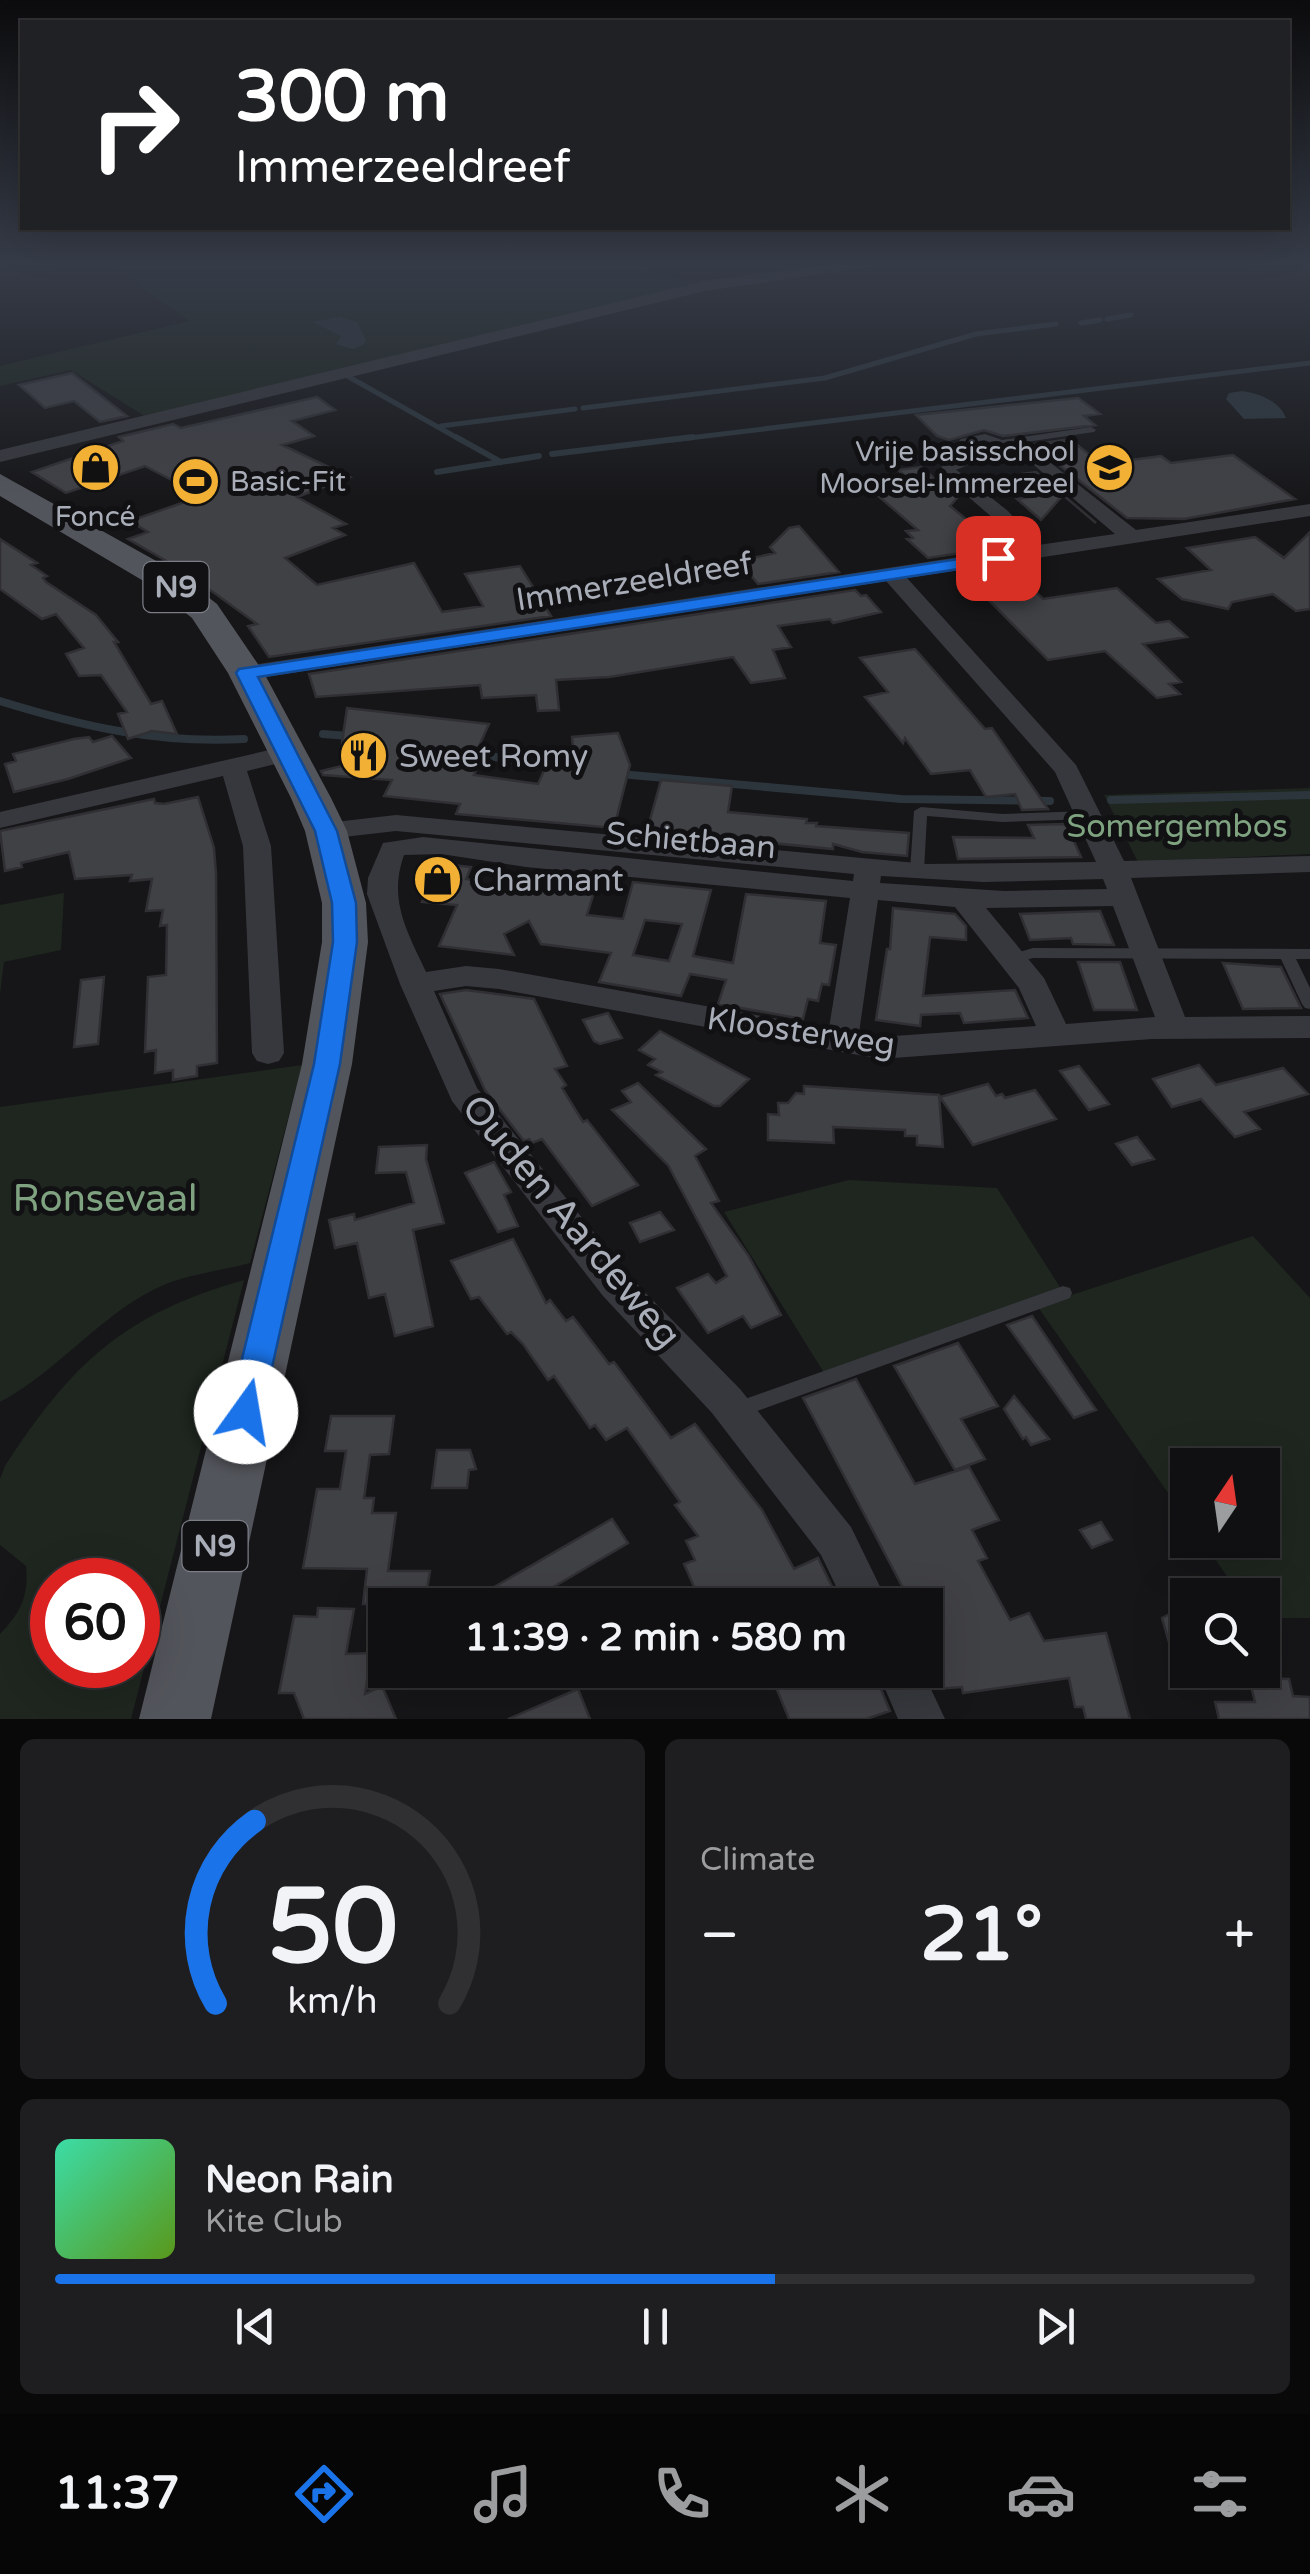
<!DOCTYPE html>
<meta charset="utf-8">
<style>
:root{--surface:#101012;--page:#1e1e20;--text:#f1f3f6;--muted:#9c9d9f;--line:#303032;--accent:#1a73e8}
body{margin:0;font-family:"Varela Round",sans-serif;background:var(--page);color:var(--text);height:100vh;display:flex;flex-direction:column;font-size:38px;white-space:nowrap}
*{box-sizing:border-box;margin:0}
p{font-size:32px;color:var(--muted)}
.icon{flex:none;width:55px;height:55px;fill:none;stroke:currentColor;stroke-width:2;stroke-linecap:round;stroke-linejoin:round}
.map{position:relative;height:1719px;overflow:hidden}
.side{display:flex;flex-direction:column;gap:20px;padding:20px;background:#09090a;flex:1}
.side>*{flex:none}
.hud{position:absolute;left:20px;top:20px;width:1270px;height:210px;border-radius:0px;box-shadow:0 10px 40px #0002,0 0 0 2px var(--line);background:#202124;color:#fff;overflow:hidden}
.needle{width:65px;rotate:13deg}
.fabs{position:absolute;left:1170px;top:1448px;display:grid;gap:20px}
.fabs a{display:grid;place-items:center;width:110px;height:110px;border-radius:0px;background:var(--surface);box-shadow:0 10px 40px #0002,0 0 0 2px var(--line);font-size:50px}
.speed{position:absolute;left:30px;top:1558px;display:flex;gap:20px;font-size:50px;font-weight:700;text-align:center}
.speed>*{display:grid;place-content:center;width:130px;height:130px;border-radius:50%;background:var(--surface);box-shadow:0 10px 40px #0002,0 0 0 2px var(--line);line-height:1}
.speed .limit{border:15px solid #d22;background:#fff;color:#111}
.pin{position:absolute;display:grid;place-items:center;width:85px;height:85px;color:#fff;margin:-42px;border-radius:20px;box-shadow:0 5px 15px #0006}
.me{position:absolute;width:110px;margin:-55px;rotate:13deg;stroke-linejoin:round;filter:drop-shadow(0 0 8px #0008)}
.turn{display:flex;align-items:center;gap:35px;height:210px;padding:0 50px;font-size:45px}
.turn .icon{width:130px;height:130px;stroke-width:2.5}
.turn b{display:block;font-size:70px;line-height:85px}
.big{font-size:75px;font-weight:700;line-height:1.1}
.side .widget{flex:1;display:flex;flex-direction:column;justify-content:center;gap:15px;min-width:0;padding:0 35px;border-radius:15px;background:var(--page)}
.side .dial{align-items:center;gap:0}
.dial svg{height:260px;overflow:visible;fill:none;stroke:var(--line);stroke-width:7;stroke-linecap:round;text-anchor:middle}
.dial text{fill:var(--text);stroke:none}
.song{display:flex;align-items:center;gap:30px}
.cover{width:120px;height:120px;border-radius:15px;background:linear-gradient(135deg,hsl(160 70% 55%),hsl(90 70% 35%))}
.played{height:10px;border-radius:5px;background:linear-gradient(90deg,var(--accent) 60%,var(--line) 60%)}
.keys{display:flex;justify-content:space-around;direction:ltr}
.heat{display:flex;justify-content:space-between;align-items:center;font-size:55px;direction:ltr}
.side .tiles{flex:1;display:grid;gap:20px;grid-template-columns:1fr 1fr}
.widget:last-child{grid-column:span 2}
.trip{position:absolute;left:368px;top:1588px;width:575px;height:100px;border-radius:0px;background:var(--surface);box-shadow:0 10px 40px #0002,0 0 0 2px var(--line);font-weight:700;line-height:100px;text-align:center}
.tabs{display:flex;height:160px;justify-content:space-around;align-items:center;background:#060607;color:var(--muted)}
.tabs .icon{width:70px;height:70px}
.tabs .active{color:var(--accent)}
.tabs b{font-size:45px;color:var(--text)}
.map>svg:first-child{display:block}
.green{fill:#1e261f;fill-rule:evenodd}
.water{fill:#2c353c}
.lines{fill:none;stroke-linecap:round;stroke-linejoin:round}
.stream-far2{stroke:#2c353c;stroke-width:5}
.stream-far1{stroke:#2c353c;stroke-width:6}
.stream{stroke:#2c353c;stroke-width:8}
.building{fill:#404145;stroke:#303034;stroke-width:2.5;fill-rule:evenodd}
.lane{fill:#37383d;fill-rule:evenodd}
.street{fill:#37383d;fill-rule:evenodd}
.primary{fill:#53555c;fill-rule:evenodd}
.route{fill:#1a73e8;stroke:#114b97;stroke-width:2.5}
.labels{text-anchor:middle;stroke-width:10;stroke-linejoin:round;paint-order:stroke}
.far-poi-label{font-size:28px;fill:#a8adb8;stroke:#111113;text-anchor:end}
.shield{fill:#111113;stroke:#7b7e86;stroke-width:2.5}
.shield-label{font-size:30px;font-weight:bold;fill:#a8adb8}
.street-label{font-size:32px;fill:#a8adb8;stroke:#111113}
.poi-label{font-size:32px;fill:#a8adb8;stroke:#111113;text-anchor:start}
.park-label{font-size:32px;fill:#7fa381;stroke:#111113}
.near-park-label{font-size:38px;fill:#7fa381;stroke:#111113}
.near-street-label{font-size:38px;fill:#a8adb8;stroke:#111113}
</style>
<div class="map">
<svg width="1310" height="1719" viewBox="0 0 1310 1719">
<rect width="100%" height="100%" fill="#161618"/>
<path class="green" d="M135 263H630L700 284 146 417 71 370 0 386V366L189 321 114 267Z
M1310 788V854L1138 862 1104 795Z
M64 893 61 950 4 962 0 994V905Z
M302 1065 250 1263C223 1270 192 1274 166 1284 106 1308 58 1372 0 1402V1107Z
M849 1180 997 1188 1065 1295 1053 1301 1253 1236 1310 1298V1618H1263L1262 1595H1240L1202 1540H1262V1465H1188L1187 1520 1038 1307 826 1376 724 1212Z
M244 1280 131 1719H0V1634C21 1612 29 1596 26 1566L0 1545V1479L5 1466C72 1363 124 1314 244 1280ZM52 1580H138V1665H52Z"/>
<path class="water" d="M339 317 357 322 366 341 363 345 353 349 336 344 341 336 313 322Z
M1242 391C1261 394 1279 401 1286 418L1244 419 1226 399 1229 393Z"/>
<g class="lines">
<path class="stream-far2" d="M1107 319 1131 315
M1081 323 1100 320
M349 377 461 440
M583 408 825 378 976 334 1056 324
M441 426 575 409
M672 440 1310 363"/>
<path class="stream-far1" d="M456 437 501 462
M552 454 693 437
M437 472 539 456"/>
<path class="stream" d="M0 701C81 726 158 744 244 739
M323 734 349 736
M466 753 581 769
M620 774 901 799 1050 801
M1111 800 1310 795"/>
</g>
<path class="building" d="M72 373 127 416 100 422 74 401 45 408 19 385Z
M317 397 335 410 292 421 314 436 282 445 350 477 297 497 346 524 333 528 345 535 285 558 317 585 414 563 442 612 483 606 465 574 520 566 551 616 269 657 248 626 257 624 184 571 128 539 148 532 130 521 202 496 145 466 66 493 32 472 123 441 119 437 173 424 181 428Z
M1078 398 1100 414 1084 416 1095 425 1003 436 984 430 949 440 937 436 916 415Z
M1070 439 1101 464 1161 456 1171 463 1233 455 1295 499 1184 519 1127 518 1044 453 1024 452 1017 447Z
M921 467 957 498 950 506 978 529 988 527 1008 546 928 558 907 539 913 538 906 531 918 530 869 488 911 481 898 470Z
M1036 472 1096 523 1063 495 1041 520 1017 499 1039 496 1015 475Z
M799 526 839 572 758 584 739 561 775 553 770 547 789 528Z
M1310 532V609L1296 611 1273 594 1232 602 1228 609 1182 599 1158 579 1211 570 1187 548 1255 537 1284 558Z
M0 539 37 563 31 565 47 576 43 578 46 582 96 615 118 642H114L151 704 162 701 177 734 152 731 128 739 118 714 127 712 101 675 79 676 66 654 84 648 56 614 42 619 0 589Z
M1009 566 1043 599 1117 588 1156 623 1169 621 1187 637 1143 644 1181 682 1169 684 1180 694 1157 698 1105 651 1048 660 962 573Z
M855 590 861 596 866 595 881 612 833 623 830 619 778 626 791 647 773 650 785 678 751 683 733 657 609 677 556 680 559 710 538 711 536 695 482 698 480 685 316 697 309 674Z
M915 649 985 729 992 728 1048 809 1022 810 1015 794 986 797 970 770 931 774 905 738 903 743 865 697 888 692 860 658Z
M347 708 489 724 474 757 482 758 474 775 538 784 546 766 575 769 572 737 618 733 630 765 614 828 456 814 460 804 384 796 392 780 323 775 321 771 354 763 342 743Z
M112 736 131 758 68 779 14 792 5 764 16 761 13 754 74 739 89 737 93 742Z
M661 780 732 786 728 812 807 819 806 823H817L816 826 909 833 907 856 862 852 833 844V849L647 831Z
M198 797 214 848 216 874 217 1063 197 1066V1076L173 1080V1070L155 1073 156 1050 145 1052 148 977 166 975 167 925 160 926 163 910 146 911 152 879 130 881 132 875 75 879 69 852 21 863 22 867 5 871 0 831 154 799 155 803 164 804Z
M1066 824 1081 857 958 859 953 837 1034 838 1028 825Z
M442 864 471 867 466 879 473 880 471 884 515 889 522 872 598 879 587 915 623 919 633 882 711 890 693 956 733 963 746 894 826 901 820 943 836 945 829 985 822 984 818 1001 808 999 803 1019 718 1004 726 980 690 974 681 996 599 982 611 953 541 944 529 921 504 934 514 955 439 946 457 905 422 902ZM645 920 682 924 669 961 633 955Z
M893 908 955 914 966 926V940L930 937 923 996 1015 990 1028 1018 964 1023 960 1013 921 1015 920 1026 876 1020 887 949H890Z
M1100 911 1114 945 1073 944 1071 938 1030 940 1020 914Z
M1078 962H1120L1137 1010H1094Z
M1223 963 1281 967 1301 1008 1243 1009Z
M104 977 98 1044 74 1047 81 980Z
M466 990 534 999 567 1066 555 1069 566 1085 562 1088 583 1122 587 1120 638 1185 592 1206 542 1139 532 1143 529 1139 524 1141 485 1090 440 994Z
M608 1013 622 1038 600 1044 594 1041 583 1020Z
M660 1031 721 1064 749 1079 720 1106H714L656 1075 662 1072 648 1065 655 1059 639 1050Z
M1199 1065 1216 1085 1283 1068 1308 1094 1244 1112 1260 1129 1235 1137 1201 1099 1172 1107 1153 1079Z
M1079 1066 1109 1104 1089 1110 1060 1071Z
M638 1083 706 1149 695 1156 719 1201 711 1203 748 1255 781 1315 751 1328 743 1316 708 1333 677 1288 708 1274 716 1283 727 1276 668 1165 612 1110 631 1102 622 1091Z
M988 1084 996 1096 1002 1094 1005 1098 1035 1090 1056 1119 973 1145 940 1097Z
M804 1086 939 1095 943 1147 917 1145V1136H905V1130L833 1127 834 1143 768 1140V1114L779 1115 778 1103H788L796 1093 804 1094Z
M1137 1137 1154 1159 1132 1165 1116 1144Z
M427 1145 426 1159 444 1223 413 1230 433 1326 395 1336 385 1294 369 1298 357 1243 335 1248 329 1220 354 1214 355 1220 414 1203 406 1172 376 1173 379 1147Z
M494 1162 511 1192 504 1195 518 1226 498 1232 465 1173Z
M660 1212 674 1230 640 1242 630 1223Z
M513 1239 546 1303 550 1300 566 1321 573 1317 609 1364 614 1362 671 1438 695 1424 762 1510 794 1569 818 1558 841 1605H658L695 1589 684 1564 695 1560 686 1541 698 1536 675 1505 680 1502 627 1428 606 1440 595 1425 590 1428 554 1376 548 1380 523 1344 511 1332 507 1334 479 1297 471 1299 451 1261Z
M1032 1316 1080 1387 1096 1410 1074 1418 1007 1325Z
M958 1343 998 1406 961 1419 985 1459 955 1470 894 1366Z
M856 1379 915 1484 969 1467 999 1520 972 1530 987 1558 978 1561 1010 1620 1029 1613 1044 1641 1106 1633 1130 1719H1086L1083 1707H1075L1069 1678 963 1693 962 1687 935 1689 925 1663V1605H912L803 1398Z
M1014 1396 1040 1428 1049 1439 1031 1445 1026 1437 1023 1439 1004 1409Z
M331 1416H394L389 1454 370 1455 364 1498H374L372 1513H396L388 1571H430L425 1602 363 1604 367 1569 303 1568 317 1489H340L346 1451H325Z
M437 1450H470L476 1469 469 1470 467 1488H432Z
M612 1519 628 1543 533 1599 532 1596 517 1605H463Z
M1101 1522 1112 1540 1092 1548 1080 1530Z
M1188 1604V1687H1182L1162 1618Z
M318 1608 354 1609 346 1654 371 1653 365 1694 382 1686 396 1719H304L294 1693H279L294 1616 317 1617Z
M769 1670H873L890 1711 866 1719H789Z
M1249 1678 1289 1679 1293 1696 1310 1697V1719H1219L1215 1702H1255Z
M578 1689 590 1719H508Z"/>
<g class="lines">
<path class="lane" d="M1091 427 1096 430 1094 432 1012 444 1011 447 1008 448 984 440 969 443 972 449 983 453 996 452 1042 459 1045 460V464C1024 465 1001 454 981 459 968 463 956 474 944 470L973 455 965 453 959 441 961 439 985 434 1002 440Z
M921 807 1002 814 1089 811 1096 815 1089 819 1002 822 927 816 924 871 917 875 910 871 914 811Z
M1033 948 1310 949V959H1296L1310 988V1009L1305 1008 1302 1004 1281 959 1033 958 1011 964 1004 959 1006 956Z
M1063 1286 1070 1288 1072 1293 1070 1298 735 1419 728 1417 725 1411 728 1405Z"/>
<path class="street" d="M839 263H878L871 267 705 291 0 462V450L705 281Z
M1042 456 1136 530 1310 504V516L907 578 1076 765 1124 861 1310 856V872L1131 878 1185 1017 1310 1016V1038L1152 1039 880 1059 499 989 466 986 434 991 477 1088 629 1276 740 1389 851 1527 889 1605H845L821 1555 712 1413 603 1296 452 1101 400 984 367 894 368 878 383 843 423 837 853 881 854 874 396 831 326 839 313 831 326 823 396 815 927 864 1096 862 1055 772 886 581 246 680 234 673 246 666 1018 548 994 519 942 474V466L949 464 1008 511 1038 545 1115 534 1035 466 1033 462ZM441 854 526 867 850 898 829 1028 499 969 466 966 426 972C407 931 388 900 404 855ZM881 876 983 882 1103 879 1107 889 1004 891 880 883ZM878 900 955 907 1019 988 1036 1026 880 1037 859 1033ZM1113 906 1155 1017 1066 1024 1044 978 986 908Z
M287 746 300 754 296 759 247 771 271 846 284 1053 279 1061 268 1064 257 1061 252 1053 243 846 223 776 0 828V812Z
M877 1670H922L945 1719H898Z"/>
<path class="primary" d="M0 474 176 572 217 604 264 673 331 798 347 831 366 903 368 942 352 1064 211 1719H139L302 1064 322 942V903L305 831 291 798 228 673 192 618 152 586 0 496Z"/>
</g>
<linearGradient id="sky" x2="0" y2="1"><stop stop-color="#0c0c0d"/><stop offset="0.52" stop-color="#363c48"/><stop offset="1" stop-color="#363c48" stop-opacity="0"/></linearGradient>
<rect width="1310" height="504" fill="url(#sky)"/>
<path class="route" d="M998 553 1006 558 1004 562 258 677 337 831 356 903 357 942 340 1064 262 1412 257 1421 246 1426 234 1421 229 1412 314 1064 333 942 332 903 315 831 236 673 239 669Z"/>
<defs>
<symbol id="school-disc" viewBox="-11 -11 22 22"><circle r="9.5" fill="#f2b134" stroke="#111113"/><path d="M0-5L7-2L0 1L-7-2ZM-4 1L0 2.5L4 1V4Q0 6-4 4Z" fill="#111"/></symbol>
<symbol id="shop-disc" viewBox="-11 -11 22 22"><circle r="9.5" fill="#f2b134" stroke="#111113"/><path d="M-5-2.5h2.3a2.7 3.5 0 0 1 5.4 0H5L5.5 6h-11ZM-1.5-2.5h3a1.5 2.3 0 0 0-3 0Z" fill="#111"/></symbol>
<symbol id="stadium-disc" viewBox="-11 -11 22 22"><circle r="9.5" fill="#f2b134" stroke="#111113"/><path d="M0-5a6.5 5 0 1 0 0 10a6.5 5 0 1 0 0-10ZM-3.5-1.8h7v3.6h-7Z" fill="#111"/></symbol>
<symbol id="restaurant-disc" viewBox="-11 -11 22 22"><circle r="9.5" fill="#f2b134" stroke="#111113"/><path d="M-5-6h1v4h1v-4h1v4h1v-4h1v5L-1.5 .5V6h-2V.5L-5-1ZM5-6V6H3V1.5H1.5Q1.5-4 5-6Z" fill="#111"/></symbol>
</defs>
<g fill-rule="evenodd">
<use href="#school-disc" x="1082" y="440" width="55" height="55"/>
<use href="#shop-disc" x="68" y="440" width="55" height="55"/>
<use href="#stadium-disc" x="168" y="454" width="55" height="55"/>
<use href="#restaurant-disc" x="336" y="728" width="55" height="55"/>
<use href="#shop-disc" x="410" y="852" width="55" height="55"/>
</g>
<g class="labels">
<g class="far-poi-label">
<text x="1075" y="461">Vrije basisschool<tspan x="1075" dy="32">Moorsel-Immerzeel</tspan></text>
<text x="230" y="491" text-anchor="start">Basic-Fit</text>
<text x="95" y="526" text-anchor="middle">Foncé</text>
</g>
<g class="shield">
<rect x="143.5" y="562" width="65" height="50" rx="8"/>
<rect x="182.5" y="1521" width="65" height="50" rx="8"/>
</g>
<g class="shield-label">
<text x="176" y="597">N9</text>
<text x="215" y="1556">N9</text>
</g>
<g class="street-label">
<text transform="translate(634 581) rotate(-9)" y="11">Immerzeeldreef</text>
<text transform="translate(691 840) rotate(5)" y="11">Schietbaan</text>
<text transform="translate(801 1031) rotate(8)" y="11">Kloosterweg</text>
</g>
<g class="poi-label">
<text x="399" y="767">Sweet Romy</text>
<text x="473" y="891">Charmant</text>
</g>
<g class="park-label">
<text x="1177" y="837">Somergembos</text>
</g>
<g class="near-park-label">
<text x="105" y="1211">Ronsevaal</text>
</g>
<g class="near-street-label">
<text transform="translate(572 1221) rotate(50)" y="13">Ouden Aardeweg</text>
</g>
</g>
</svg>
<div class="fabs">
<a><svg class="needle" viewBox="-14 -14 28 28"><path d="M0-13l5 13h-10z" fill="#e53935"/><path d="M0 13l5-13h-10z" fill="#9c9d9f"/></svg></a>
<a><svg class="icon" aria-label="search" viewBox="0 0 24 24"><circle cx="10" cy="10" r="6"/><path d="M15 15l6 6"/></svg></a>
</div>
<div class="speed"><div class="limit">60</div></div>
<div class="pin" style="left:998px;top:558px;background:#d93025"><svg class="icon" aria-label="arrive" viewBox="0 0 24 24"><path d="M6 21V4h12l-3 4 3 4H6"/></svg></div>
<svg class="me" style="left:246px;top:1412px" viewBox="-20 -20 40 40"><circle r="19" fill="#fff"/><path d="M0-13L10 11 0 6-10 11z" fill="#1a73e8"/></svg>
<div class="trip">11:39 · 2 min · 580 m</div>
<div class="hud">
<div class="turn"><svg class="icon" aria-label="right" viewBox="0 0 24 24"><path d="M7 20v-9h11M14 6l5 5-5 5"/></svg><div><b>300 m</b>Immerzeeldreef</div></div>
</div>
</div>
<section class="side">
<div class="tiles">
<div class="widget dial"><svg viewBox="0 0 100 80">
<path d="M14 69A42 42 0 1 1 86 69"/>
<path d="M14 69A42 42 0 0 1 26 13" stroke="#1a73e8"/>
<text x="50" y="56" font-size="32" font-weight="700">50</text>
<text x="50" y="72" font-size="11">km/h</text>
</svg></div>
<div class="widget"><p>Climate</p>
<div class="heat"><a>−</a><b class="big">21°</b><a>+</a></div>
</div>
<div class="widget">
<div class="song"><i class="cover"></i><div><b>Neon Rain</b><p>Kite Club</p></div></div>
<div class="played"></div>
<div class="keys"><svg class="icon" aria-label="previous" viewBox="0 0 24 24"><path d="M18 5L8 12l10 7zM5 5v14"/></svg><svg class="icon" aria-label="pause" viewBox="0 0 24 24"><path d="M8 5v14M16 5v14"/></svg><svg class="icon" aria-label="next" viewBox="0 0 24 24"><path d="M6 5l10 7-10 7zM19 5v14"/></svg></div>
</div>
</div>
</section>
<nav class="tabs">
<b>11:37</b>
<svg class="icon active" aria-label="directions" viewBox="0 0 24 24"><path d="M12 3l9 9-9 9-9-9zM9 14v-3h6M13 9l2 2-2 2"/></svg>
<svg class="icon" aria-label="music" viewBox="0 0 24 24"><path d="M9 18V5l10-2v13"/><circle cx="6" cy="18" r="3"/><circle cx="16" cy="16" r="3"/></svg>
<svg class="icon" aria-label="phone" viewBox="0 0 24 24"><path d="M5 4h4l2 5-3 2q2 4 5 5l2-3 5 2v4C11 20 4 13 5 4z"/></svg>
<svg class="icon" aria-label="climate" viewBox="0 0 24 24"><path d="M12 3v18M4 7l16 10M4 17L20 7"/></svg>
<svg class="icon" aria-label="car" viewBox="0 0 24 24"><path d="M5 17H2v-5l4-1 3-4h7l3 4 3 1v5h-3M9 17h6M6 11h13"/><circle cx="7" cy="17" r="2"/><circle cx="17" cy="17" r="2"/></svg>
<svg class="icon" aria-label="filters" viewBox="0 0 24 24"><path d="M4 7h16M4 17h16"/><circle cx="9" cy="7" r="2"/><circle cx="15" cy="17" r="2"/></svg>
</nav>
